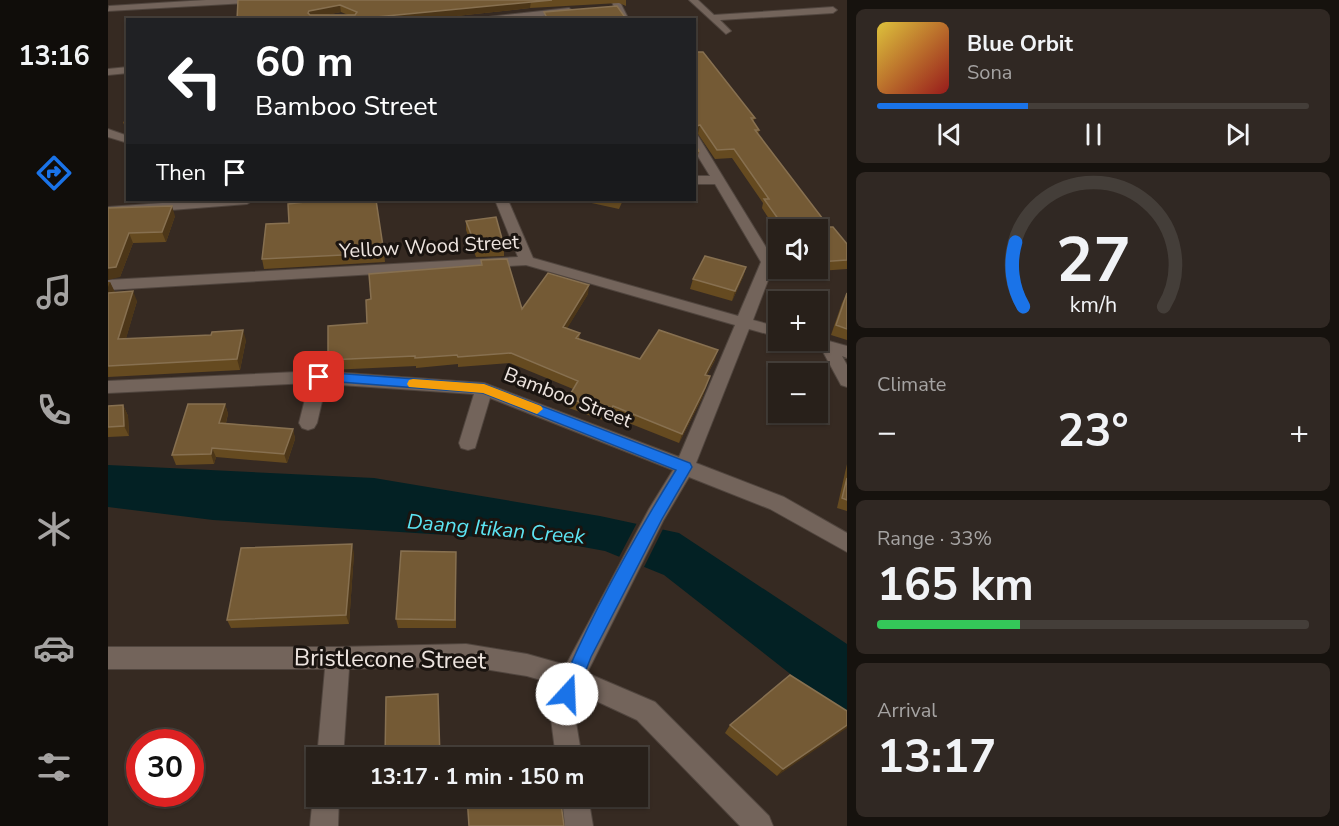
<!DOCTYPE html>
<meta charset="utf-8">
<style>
:root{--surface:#28201a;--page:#302823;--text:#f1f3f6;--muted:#a5a3a2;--line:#443e39;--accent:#1a73e8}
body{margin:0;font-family:"Nunito Sans",sans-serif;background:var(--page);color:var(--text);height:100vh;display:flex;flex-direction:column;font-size:22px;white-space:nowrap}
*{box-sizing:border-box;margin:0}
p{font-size:20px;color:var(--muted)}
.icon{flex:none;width:33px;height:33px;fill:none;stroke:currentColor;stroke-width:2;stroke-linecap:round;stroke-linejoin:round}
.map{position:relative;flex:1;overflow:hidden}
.details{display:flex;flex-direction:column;gap:9px;padding:9px;background:#16120e;width:492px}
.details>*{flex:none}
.banner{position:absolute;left:18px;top:18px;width:570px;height:183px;border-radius:0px;box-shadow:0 2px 4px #0004,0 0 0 2px var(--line);background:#202124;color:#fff;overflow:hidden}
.tools{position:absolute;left:660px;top:219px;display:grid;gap:12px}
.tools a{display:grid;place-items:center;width:60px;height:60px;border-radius:0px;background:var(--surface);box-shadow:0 2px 4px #0004,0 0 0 2px var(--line);font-size:30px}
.speed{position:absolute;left:18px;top:729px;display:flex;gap:12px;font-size:30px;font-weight:700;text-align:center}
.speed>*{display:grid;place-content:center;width:78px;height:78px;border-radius:50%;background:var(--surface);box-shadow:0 2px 4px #0004,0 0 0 2px var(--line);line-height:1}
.speed .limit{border:9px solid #d22;background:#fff;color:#111}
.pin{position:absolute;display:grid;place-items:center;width:51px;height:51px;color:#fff;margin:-26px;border-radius:12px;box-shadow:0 3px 9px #0006}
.me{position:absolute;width:66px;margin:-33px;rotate:20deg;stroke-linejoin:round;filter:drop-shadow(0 0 4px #0008)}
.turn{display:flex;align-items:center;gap:21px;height:126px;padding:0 30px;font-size:27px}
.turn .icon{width:78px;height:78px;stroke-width:2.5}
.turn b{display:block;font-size:42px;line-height:51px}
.then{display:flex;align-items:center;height:57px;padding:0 30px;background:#0003;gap:12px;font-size:22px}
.big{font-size:45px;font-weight:700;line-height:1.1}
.details .card{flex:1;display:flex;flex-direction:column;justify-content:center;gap:9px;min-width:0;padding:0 21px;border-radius:9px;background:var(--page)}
.details .dial{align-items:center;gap:0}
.dial svg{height:156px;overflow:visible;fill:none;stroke:var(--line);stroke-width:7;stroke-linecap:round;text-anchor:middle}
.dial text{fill:var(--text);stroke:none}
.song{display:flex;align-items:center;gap:18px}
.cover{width:72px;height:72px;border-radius:9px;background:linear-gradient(135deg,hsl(50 70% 55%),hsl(0 70% 35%))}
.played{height:6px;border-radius:3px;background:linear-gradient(90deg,var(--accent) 35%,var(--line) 35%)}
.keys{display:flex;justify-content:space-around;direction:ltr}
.heat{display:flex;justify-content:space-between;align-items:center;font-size:33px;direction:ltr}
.charge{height:9px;border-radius:4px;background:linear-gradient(90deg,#34c759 33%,var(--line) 0)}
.trip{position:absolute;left:198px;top:747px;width:342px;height:60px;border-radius:0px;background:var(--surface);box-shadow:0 2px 4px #0004,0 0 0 2px var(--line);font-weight:700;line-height:60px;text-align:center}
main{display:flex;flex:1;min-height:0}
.tab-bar{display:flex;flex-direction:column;width:108px;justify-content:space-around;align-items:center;background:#100d0a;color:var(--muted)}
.tab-bar .icon{width:42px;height:42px}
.tab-bar .selected{color:var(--accent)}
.tab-bar b{font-size:27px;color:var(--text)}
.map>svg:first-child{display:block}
.water{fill:#032124}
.pier{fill:#362a22}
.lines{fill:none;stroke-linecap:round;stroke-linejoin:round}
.minor-casing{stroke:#50453e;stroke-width:2}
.minor{fill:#73645b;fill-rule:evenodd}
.wall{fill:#654a20;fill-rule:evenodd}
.shaded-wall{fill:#4c3618}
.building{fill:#745a35;stroke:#877050;stroke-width:1.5;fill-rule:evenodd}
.route{fill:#1a73e8;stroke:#114b97;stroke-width:1.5}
.slow{fill:#f59e0b}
.labels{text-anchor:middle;stroke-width:6;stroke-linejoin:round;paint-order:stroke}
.street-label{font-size:20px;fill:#ede4df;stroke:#1a1410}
.water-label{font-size:21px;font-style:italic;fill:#5ce4f2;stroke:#1a1410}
.near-street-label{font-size:24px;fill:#ede4df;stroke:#1a1410}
</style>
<main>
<nav class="tab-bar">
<b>13:16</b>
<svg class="icon selected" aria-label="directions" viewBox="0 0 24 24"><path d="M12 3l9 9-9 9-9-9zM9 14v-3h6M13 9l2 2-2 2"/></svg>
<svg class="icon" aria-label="music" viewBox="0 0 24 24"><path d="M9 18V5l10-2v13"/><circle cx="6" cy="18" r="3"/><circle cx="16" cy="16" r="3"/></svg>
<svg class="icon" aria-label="phone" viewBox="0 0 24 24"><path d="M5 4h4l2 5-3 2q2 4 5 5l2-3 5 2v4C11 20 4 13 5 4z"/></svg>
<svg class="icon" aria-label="climate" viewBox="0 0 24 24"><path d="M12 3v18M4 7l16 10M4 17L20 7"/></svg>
<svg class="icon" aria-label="car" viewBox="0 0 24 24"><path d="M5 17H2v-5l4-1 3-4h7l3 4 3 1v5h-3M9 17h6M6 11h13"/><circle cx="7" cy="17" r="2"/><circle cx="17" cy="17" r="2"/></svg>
<svg class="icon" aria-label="filters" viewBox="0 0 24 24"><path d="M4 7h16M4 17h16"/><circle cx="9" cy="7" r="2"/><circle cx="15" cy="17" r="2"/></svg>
</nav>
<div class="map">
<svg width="739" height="826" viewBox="0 0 739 826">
<rect width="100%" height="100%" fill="#362a22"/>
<path class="water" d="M0 465 266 478 492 516 571 533 739 644V724L690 680 556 575 497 551 448 542 105 520 0 507Z"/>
<path class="pier" d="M530 521 556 527 535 569 510 559Z"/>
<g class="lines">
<defs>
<path id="minor" d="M98 0H142L138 3 0 11 1 6Z
M503 0H511L521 20H512Z
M581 0H590L606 15 725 7 729 10 725 13 612 20 623 31 618 34Z
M461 8 465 11 464 13 395 20H354Z
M20 67V73L0 75V69Z
M0 129 20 136V143L0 137Z
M586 136H590L667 262 645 320 670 327V337L641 329 588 463 676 497 739 533V552L662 509 581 477 555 521 479 673 547 702 661 816 665 826H632L529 720 471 693 466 711 474 758H448L442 711 450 685 419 676 358 666 241 669 235 758H209L217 669H0V647H230L358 644 419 654 458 665 541 509 565 470 382 398 367 448 360 450 353 448 351 443 366 394 218 384 209 423 206 428 200 430 194 428 191 423 201 383 0 393V381L211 371 376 383 571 457 627 325 418 265 0 290V280L410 257 387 200H400L425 258 630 316 653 262 607 184H586V176H602L586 150Z
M95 200H146L139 204 0 215V207Z
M710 338 739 346V358L734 356 739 365V387L733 385 714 350 693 344 691 340H710Z
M208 787V796H231L230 826H202L205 796Z
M454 796H480L485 826H457Z"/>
</defs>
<use href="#minor" class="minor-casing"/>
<use href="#minor" class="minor"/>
</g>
<path class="wall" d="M130 0H518V6L511 3 422 8 311 20H129ZM233 12 240 15H217Z
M586 52 647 118 645 122 651 130 650 134 721 227 739 244V269L697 272 695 268H710V230H670V233L654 208 655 203 624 158 607 159 590 134Z
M20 119V130H18L15 122Z
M586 143 591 151 589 160H586Z
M479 200H515L511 209 479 202Z
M0 208 67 216 58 242 25 243 12 277Z
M358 221 396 246V256L368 257 358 230Z
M276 253 277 262 156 269 154 259Z
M373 260 414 309 480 294 459 328 472 333 471 339 532 359 607 360 599 375 602 376 594 398 571 443 503 416 500 422 458 407 460 398 465 389 402 363 350 367V364L308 368V366L222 370 220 360 259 323 263 299 373 265Z
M638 267 635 277 624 301 582 289 585 279Z
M0 282H2L6 293 29 301 18 338 138 340 132 370 0 377Z
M739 293V340L723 335 734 303Z
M117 404 120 414 118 423 185 429 187 439 179 463 108 457 106 464 68 465 64 455Z
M15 405 20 416 21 436 0 437V406Z
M739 464V511L729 508Z
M348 552V628H290L288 619Z
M246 553 241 624 123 628 119 620Z
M739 711 669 776 617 733 622 725Z"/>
<path class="shaded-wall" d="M423 1 422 8 311 20H237Z
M232 5 233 12 203 18 200 13 201 11Z
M592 125 590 134 586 135V127Z
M64 206 67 216 58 242 54 232Z
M21 233 25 243 12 277 0 280V268Z
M638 267 635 277 624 301 627 291Z
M2 282 7 292 2 303 0 298V287Z
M481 285 480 294 454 337 455 327Z
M25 291 29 301 15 349 10 339Z
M135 330 138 340 132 370 129 359Z
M610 350 607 360 594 384 597 375Z
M602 376 594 398 571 443 574 434Z
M117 404 120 414 115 433 111 423Z
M15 405 20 416 21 436 16 426Z
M505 406 503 416 500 422 502 412Z
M185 429 187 439 179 463 176 454Z
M104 448 108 457 106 464 103 454Z
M244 544 246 553 241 624 238 615Z
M739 725V728L669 776 675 769Z"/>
<path class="building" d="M130 0H444L237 20H129ZM232 5 249 12 247 15H202L200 13 201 11Z
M509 6 519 20H440L436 12Z
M586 52H595L647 118H643L651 130H647L721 227H725L739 244V260L710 262V230H678L656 199H661L626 149 609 150 592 125 586 127Z
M586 143 591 151 586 152Z
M214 200H268L276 253 154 259 158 224 181 223 180 204Z
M64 206 54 232 21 233 8 267 0 268V208Z
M388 217 396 246 368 247 358 221Z
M597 256 638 267 627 291 585 279Z
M399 259 414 309 440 273 481 285 455 327 472 333 468 338 532 359 551 330 610 350 597 375 602 376 597 388 574 434 505 406 502 412 460 398 470 381 403 353 350 357 349 355 307 358V356L220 360V326L259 323 258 300 263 299 261 274 374 265 373 260Z
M25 291 10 339 103 335 104 332 135 330 129 359 0 366V293Z
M739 293V329L728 325Z
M80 404H117L111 423 185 429 176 454 104 448 103 454 64 455Z
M15 405 16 426 0 427V406Z
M739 478V500L734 498Z
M244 544 238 615 119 620 133 548Z
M293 551 348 552 347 620 288 619Z
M682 675 739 711V725L675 769 622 725Z
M330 694 332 758H277L278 697Z
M359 796H452L456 826H361Z"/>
<path class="route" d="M211 372 376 384 582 463 584 467 554 519 483 657 466 701 459 703 453 701 450 694C482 616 524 541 568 470L375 393 206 380 204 377 206 374Z"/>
<path class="slow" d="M305 379 376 384 433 406 435 409 429 414 375 393 301 387 299 384 301 380Z"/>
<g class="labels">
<g class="street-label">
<text transform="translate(321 246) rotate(-3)" y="7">Yellow Wood Street</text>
<text transform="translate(460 397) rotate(21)" y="7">Bamboo Street</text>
</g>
<g class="water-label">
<text transform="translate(388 529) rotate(5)" y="7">Daang Itikan Creek</text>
</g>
<g class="near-street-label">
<text transform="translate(282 659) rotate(1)" y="8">Bristlecone Street</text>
</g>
</g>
</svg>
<div class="tools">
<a><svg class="icon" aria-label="sound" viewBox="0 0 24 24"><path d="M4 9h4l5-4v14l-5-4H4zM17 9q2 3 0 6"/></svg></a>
<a>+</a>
<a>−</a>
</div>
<div class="speed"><div class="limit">30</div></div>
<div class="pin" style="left:211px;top:377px;background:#d93025"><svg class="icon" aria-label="arrive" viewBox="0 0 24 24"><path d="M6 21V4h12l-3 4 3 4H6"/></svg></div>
<svg class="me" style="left:459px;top:694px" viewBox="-20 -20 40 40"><circle r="19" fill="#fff"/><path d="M0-13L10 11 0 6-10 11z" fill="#1a73e8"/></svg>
<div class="trip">13:17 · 1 min · 150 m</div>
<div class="banner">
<div class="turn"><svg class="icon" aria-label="left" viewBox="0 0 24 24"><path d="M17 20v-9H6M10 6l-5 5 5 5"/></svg><div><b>60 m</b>Bamboo Street</div></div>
<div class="then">Then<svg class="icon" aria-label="arrive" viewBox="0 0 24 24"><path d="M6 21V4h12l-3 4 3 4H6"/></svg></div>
</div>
</div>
<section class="details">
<div class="card">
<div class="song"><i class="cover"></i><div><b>Blue Orbit</b><p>Sona</p></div></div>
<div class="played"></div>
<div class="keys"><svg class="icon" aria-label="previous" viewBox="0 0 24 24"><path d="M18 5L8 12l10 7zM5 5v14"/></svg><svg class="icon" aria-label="pause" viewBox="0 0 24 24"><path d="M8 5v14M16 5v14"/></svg><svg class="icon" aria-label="next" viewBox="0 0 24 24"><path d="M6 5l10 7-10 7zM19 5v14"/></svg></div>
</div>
<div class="card dial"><svg viewBox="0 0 100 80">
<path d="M14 69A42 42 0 1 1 86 69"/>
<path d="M14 69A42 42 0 0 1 10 36" stroke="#1a73e8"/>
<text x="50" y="56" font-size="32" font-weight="700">27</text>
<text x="50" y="72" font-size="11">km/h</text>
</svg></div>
<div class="card"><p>Climate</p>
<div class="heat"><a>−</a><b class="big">23°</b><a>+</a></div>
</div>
<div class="card"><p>Range · 33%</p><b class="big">165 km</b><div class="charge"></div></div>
<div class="card"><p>Arrival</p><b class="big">13:17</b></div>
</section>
</main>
